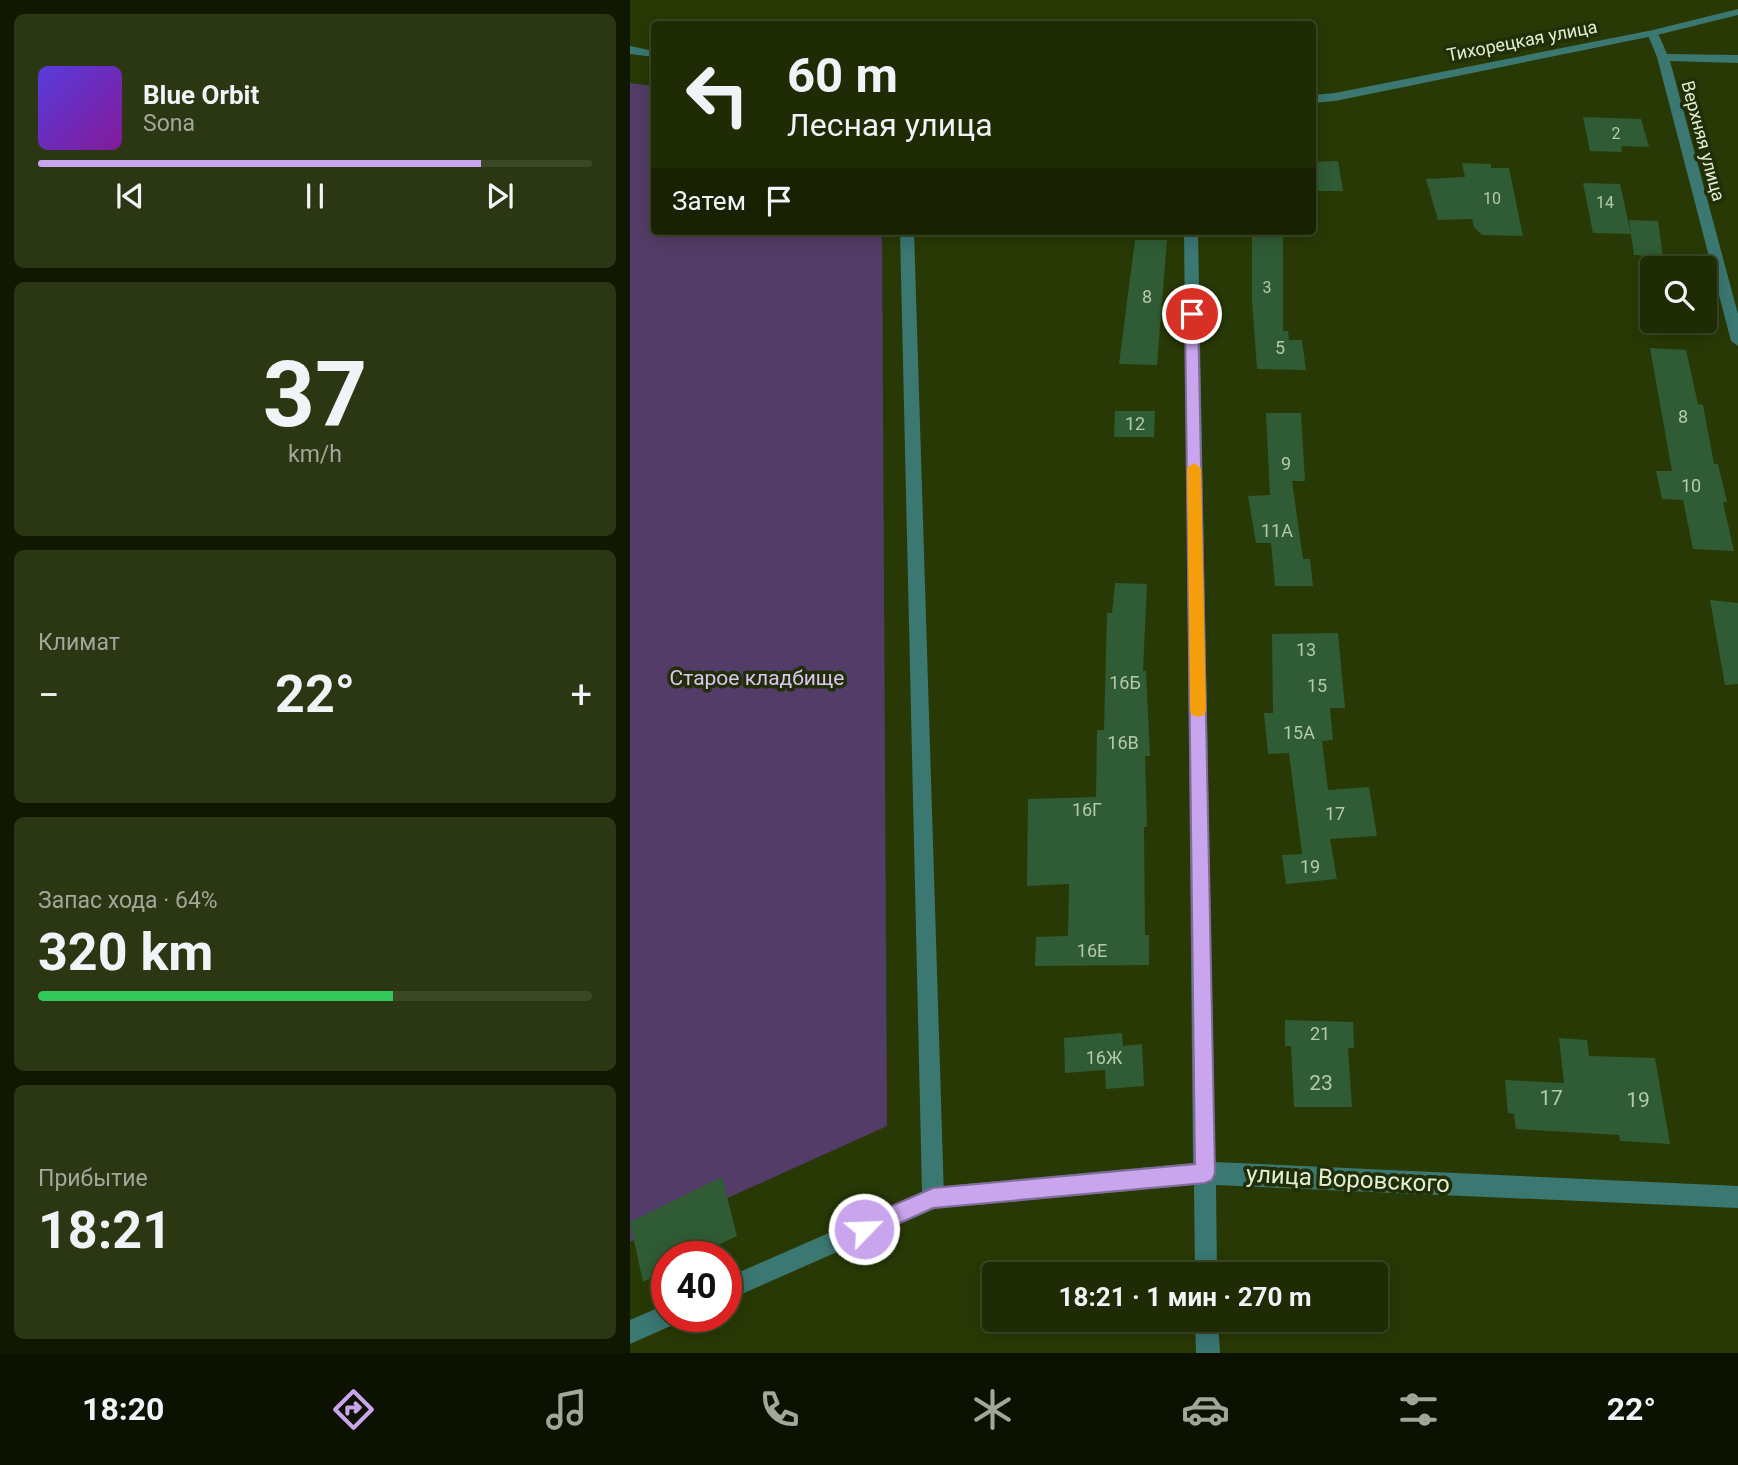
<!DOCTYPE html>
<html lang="ru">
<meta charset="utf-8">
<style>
:root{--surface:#1e2b04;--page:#2b3713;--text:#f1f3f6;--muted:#a1a79a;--line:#3c4726;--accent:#c9a5ee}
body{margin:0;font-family:Roboto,sans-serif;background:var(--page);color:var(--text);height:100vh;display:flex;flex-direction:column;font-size:26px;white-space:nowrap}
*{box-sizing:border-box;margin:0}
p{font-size:23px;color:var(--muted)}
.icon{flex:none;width:38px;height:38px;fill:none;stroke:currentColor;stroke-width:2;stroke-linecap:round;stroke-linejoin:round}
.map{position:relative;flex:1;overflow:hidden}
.side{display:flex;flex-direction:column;gap:14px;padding:14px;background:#101802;width:630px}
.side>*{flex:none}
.banner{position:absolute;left:21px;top:21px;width:665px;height:214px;border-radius:7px;box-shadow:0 4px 18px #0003,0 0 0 2px var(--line);background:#1e2b04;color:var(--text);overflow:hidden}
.controls{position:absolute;left:1010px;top:256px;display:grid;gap:14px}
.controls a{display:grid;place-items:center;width:77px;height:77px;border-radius:7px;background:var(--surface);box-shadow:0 4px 18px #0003,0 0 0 2px var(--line);font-size:35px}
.speed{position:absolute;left:21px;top:1241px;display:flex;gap:14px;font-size:35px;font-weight:700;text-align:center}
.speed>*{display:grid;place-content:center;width:91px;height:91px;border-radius:50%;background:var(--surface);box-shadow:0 4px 18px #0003,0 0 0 2px var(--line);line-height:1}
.speed .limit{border:10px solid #d22;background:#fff;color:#111}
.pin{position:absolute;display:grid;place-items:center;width:60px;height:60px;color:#fff;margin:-30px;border:4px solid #fff;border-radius:50%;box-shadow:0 2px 7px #0007}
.me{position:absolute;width:77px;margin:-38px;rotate:66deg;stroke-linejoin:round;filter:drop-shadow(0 0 5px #0008)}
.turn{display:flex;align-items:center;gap:24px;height:147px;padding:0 21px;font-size:32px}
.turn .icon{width:91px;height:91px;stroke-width:2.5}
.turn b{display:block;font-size:49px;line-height:60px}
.then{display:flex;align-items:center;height:66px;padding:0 21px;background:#0003;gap:14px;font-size:26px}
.big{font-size:52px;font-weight:700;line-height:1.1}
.side .tile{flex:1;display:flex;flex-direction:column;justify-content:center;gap:10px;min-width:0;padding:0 24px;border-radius:10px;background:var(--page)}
.side .dial{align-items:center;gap:0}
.dial b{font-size:91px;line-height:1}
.song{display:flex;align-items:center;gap:21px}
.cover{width:84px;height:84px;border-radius:10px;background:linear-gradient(135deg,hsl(250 70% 55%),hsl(290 70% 35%))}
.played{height:7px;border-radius:4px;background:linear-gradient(90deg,var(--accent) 80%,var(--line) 80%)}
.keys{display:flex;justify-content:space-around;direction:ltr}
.heat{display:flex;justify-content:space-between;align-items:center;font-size:38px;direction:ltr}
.charge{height:10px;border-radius:5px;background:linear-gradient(90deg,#34c759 64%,var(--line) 0)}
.trip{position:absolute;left:352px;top:1262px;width:406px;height:70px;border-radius:7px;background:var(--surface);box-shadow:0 4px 18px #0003,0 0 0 2px var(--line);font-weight:700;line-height:70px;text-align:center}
.dock{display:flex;height:112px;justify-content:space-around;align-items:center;background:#0c1102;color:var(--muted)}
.dock .icon{width:49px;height:49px}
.dock .current{color:var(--accent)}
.dock b{font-size:32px;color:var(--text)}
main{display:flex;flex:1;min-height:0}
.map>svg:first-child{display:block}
.green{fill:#533d68}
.building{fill:#2f5c34}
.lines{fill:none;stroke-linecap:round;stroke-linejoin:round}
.minor{fill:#3b7872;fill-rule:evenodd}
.tertiary{fill:#3b7872;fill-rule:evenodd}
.route{fill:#c9a5ee;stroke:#836b9b;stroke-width:2}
.slow{fill:#f59e0b}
.labels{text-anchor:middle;stroke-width:7;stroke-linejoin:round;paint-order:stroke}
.far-number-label{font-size:16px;fill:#b5caab}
.far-street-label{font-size:18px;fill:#e2eed3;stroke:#212e08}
.number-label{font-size:18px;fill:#b5caab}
.park-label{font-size:21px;fill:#dcc6f4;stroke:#212e08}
.near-number-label{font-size:21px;fill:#b5caab}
.near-street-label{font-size:24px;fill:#e2eed3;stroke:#212e08}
</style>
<main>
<section class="side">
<div class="tile">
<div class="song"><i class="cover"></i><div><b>Blue Orbit</b><p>Sona</p></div></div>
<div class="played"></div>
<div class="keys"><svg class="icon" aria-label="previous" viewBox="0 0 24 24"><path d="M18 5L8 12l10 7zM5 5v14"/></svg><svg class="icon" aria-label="pause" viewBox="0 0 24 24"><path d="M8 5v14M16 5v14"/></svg><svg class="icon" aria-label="next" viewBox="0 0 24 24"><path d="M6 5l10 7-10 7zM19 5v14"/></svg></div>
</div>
<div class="tile dial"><b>37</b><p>km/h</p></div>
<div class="tile"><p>Климат</p>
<div class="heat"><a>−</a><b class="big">22°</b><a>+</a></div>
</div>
<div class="tile"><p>Запас хода · 64%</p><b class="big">320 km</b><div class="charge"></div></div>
<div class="tile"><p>Прибытие</p><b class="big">18:21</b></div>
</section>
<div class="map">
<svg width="1108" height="1353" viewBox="0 0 1108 1353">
<rect width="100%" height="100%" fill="#283905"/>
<path class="green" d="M0 83 24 86V231H252L257 1126 0 1242Z"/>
<path class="building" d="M953 117 1011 119 1019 147 991 146 992 152 960 151Z
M708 161 713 191H684L682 162Z
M832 163 861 164V168H879L893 236 852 235 844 227 842 219 808 220 796 179 835 177Z
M953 183 990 184 1001 234 963 233Z
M999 220 1028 221 1033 257 1004 255Z
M622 231H653V331H658L659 340H672L676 370 627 369 622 300Z
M505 240H537L527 365 489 364Z
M1020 348 1056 350 1068 404 1073 405 1084 464H1088L1097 502H1093L1104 551 1063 549 1053 500 1032 499 1026 471H1042Z
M485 411H525L524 437H484Z
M636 413H671L675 481H662L673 559H680L683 586H645L641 543H626L618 496 640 495Z
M485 583 517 584 513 671H516L520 756H515L517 827H514L515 935H519V965L405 966 406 937 438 936 439 884 397 886 398 799 466 797 467 730H474L477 613H482Z
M1080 600 1108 603V684L1095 685Z
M708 633 715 708H700L703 740 692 741 698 790 739 787 747 836 700 839 707 879 656 884 652 855 672 854 659 753 638 754 634 713H643L642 634Z
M655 1020 723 1022 724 1048H718L722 1107H664L661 1046H655Z
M492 1033 493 1046 512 1044 514 1086 476 1089 475 1070 435 1073 434 1038Z
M929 1038 957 1040 959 1056 1025 1058 1040 1144 990 1141 989 1135 886 1129 884 1114 878 1113 875 1080 934 1083Z
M92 1177 107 1236 65 1256H37V1270L13 1282 0 1222Z"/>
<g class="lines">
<path class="minor" d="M1019 31H1027L1037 54 1108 55V63L1040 61 1108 314V346L1101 341 1027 57 1017 33Z
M554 231H568L585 1162 1108 1186V1208L586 1185 587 1274H565L564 1185 303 1209 295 1206 292 1198 295 1190 303 1187 563 1163Z
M565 1320H588L590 1353H566Z"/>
<path class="tertiary" d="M1108 9V15L1023 36 705 101 682 103V95L705 93 1023 30Z
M0 46 24 51V57L0 54Z
M270 231H284L314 1198 311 1206 96 1301V1278L292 1192Z
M37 1304V1316H49L45 1324 0 1344V1320Z"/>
</g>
<path class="route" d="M562 310 568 314 585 1173 582 1180 575 1183 303 1208 234 1239 227 1236 224 1229 227 1221 303 1188 565 1164 555 314Z"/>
<path class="slow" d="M564 463 571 468 576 710 574 715 568 717 562 715 560 710 557 468Z"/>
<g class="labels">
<g class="far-number-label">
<text x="986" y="139">2</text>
<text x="862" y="204">10</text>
<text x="975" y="208">14</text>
<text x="637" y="293">3</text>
</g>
<g class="far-street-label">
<text transform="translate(892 41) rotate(-11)" y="6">Тихорецкая улица</text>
<text transform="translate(1073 141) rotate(75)" y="6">Верхняя улица</text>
</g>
<g class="number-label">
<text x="517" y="303">8</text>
<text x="650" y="354">5</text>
<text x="1053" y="423">8</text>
<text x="505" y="430">12</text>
<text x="656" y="470">9</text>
<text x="1061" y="492">10</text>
<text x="647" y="537">11А</text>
<text x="676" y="656">13</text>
<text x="495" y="689">16Б</text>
<text x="687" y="692">15</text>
<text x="669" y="739">15А</text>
<text x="493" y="749">16В</text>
<text x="457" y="816">16Г</text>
<text x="705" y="820">17</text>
<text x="680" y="873">19</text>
<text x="462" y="957">16Е</text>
<text x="690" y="1040">21</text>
<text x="474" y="1064">16Ж</text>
</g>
<g class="park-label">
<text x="127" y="685">Старое кладбище</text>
</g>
<g class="near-number-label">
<text x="691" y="1090">23</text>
<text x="921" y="1105">17</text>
<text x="1008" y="1107">19</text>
</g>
<g class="near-street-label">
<text transform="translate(718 1179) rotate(3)" y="8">улица Воровского</text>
</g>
</g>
</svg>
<div class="controls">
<a><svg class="icon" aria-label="search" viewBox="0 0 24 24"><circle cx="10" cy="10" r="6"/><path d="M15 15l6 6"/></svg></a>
</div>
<div class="speed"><div class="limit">40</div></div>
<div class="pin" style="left:562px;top:314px;background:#d93025"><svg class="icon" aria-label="arrive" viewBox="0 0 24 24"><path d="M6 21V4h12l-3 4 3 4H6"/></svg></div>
<svg class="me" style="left:234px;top:1229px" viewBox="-20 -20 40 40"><circle r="17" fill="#c9a5ee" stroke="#fff" stroke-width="3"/><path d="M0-11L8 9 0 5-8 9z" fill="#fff"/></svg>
<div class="trip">18:21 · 1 мин · 270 m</div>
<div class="banner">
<div class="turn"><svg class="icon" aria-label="left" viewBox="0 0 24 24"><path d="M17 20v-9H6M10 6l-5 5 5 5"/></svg><div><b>60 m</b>Лесная улица</div></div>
<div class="then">Затем<svg class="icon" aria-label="arrive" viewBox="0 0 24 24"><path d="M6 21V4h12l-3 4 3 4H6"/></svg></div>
</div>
</div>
</main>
<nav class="dock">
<b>18:20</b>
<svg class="icon current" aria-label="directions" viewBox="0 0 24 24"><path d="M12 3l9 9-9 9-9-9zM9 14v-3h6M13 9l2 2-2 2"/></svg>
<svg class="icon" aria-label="music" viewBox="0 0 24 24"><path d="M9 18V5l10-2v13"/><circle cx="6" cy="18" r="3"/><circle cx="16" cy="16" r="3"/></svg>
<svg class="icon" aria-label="phone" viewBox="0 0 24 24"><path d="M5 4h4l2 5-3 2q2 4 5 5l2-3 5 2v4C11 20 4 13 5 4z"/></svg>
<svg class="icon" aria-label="climate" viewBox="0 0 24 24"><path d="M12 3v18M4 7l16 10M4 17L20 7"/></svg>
<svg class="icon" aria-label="car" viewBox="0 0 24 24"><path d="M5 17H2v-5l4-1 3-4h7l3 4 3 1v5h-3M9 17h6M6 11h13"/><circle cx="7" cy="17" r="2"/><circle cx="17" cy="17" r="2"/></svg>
<svg class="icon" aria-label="filters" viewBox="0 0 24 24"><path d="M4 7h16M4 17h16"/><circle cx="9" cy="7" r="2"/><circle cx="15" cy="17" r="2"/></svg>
<b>22°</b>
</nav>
